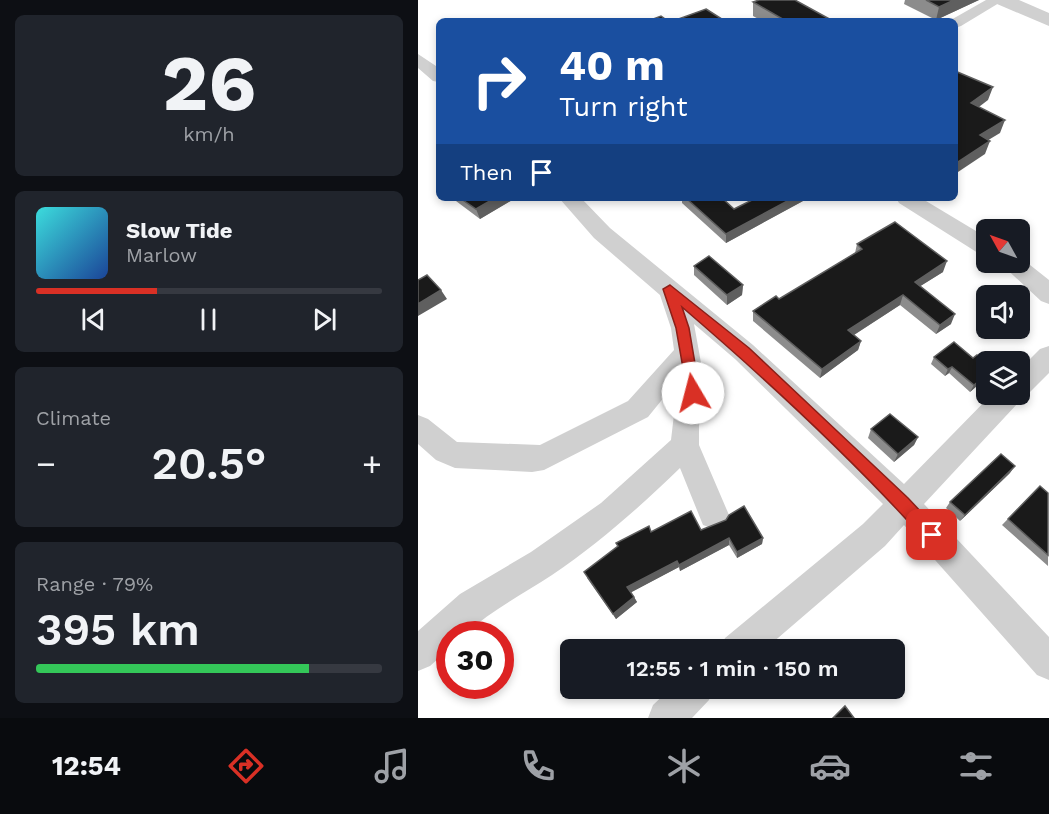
<!DOCTYPE html>
<meta charset="utf-8">
<style>
:root{--surface:#171b24;--page:#20242c;--text:#f1f3f6;--muted:#9ea1a6;--line:#363941;--accent:#d93025}
body{margin:0;font-family:"Work Sans",sans-serif;background:var(--page);color:var(--text);height:100vh;display:flex;flex-direction:column;font-size:22px;white-space:nowrap}
*{box-sizing:border-box;margin:0}
p{font-size:20px;color:var(--muted)}
.icon{flex:none;width:33px;height:33px;fill:none;stroke:currentColor;stroke-width:2;stroke-linecap:round;stroke-linejoin:round}
.map{position:relative;flex:1;overflow:hidden}
.panel{display:flex;flex-direction:column;gap:15px;padding:15px;background:#0d0f14;width:418px}
.panel>*{flex:none}
.top-card{position:absolute;left:18px;top:18px;width:522px;height:183px;border-radius:9px;box-shadow:0 3px 9px #0003;background:#1a4fa0;color:#fff;overflow:hidden}
.needle{width:39px;rotate:310deg}
.controls{position:absolute;left:558px;top:219px;display:grid;gap:12px}
.controls a{display:grid;place-items:center;width:54px;height:54px;border-radius:9px;background:var(--surface);box-shadow:0 3px 9px #0003;font-size:30px}
.speed{position:absolute;left:18px;top:621px;display:flex;gap:12px;font-size:30px;font-weight:700;text-align:center}
.speed>*{display:grid;place-content:center;width:78px;height:78px;border-radius:50%;background:var(--surface);box-shadow:0 3px 9px #0003;line-height:1}
.speed .limit{border:9px solid #d22;background:#fff;color:#111}
.pin{position:absolute;display:grid;place-items:center;width:51px;height:51px;color:#fff;margin:-26px;border-radius:12px;box-shadow:0 3px 9px #0006}
.me{position:absolute;width:66px;margin:-33px;rotate:352deg;stroke-linejoin:round;filter:drop-shadow(0 0 4px #0008)}
.turn{display:flex;align-items:center;gap:21px;height:126px;padding:0 24px;font-size:27px}
.turn .icon{width:78px;height:78px;stroke-width:2.5}
.turn b{display:block;font-size:42px;line-height:51px}
.then{display:flex;align-items:center;height:57px;padding:0 24px;background:#0003;gap:12px;font-size:22px}
.big{font-size:45px;font-weight:600;line-height:1.1}
.panel .tile{flex:1;display:flex;flex-direction:column;justify-content:center;gap:9px;min-width:0;padding:0 21px;border-radius:9px;background:var(--page)}
.panel .dial{align-items:center;gap:0}
.dial b{font-size:78px;line-height:1}
.song{display:flex;align-items:center;gap:18px}
.cover{width:72px;height:72px;border-radius:9px;background:linear-gradient(135deg,hsl(180 70% 55%),hsl(220 70% 35%))}
.played{height:6px;border-radius:3px;background:linear-gradient(90deg,var(--accent) 35%,var(--line) 35%)}
.keys{display:flex;justify-content:space-around;direction:ltr}
.heat{display:flex;justify-content:space-between;align-items:center;font-size:33px;direction:ltr}
.charge{height:9px;border-radius:4px;background:linear-gradient(90deg,#34c759 79%,var(--line) 0)}
.trip{position:absolute;left:142px;top:639px;width:345px;height:60px;border-radius:9px;background:var(--surface);box-shadow:0 3px 9px #0003;font-weight:600;line-height:60px;text-align:center}
.dock{display:flex;height:96px;justify-content:space-around;align-items:center;background:#090b0e;color:var(--muted)}
.dock .icon{width:42px;height:42px}
.dock .on{color:var(--accent)}
.dock b{font-size:27px;color:var(--text)}
main{display:flex;flex:1;min-height:0}
.map>svg:first-child{display:block}
.lines{fill:none;stroke-linecap:round;stroke-linejoin:round}
.minor{fill:#d0d0d0;fill-rule:evenodd}
.tertiary{fill:#d0d0d0;fill-rule:evenodd}
.wall{fill:#8c8c8c}
.shaded-wall{fill:#5f5f5f}
.building{fill:#1a1a1a;stroke:#5f5f5f;stroke-width:1.5}
.route{fill:#d93025;stroke:#8d1f18;stroke-width:1.5}
</style>
<main>
<section class="panel">
<div class="tile dial"><b>26</b><p>km/h</p></div>
<div class="tile">
<div class="song"><i class="cover"></i><div><b>Slow Tide</b><p>Marlow</p></div></div>
<div class="played"></div>
<div class="keys"><svg class="icon" aria-label="previous" viewBox="0 0 24 24"><path d="M18 5L8 12l10 7zM5 5v14"/></svg><svg class="icon" aria-label="pause" viewBox="0 0 24 24"><path d="M8 5v14M16 5v14"/></svg><svg class="icon" aria-label="next" viewBox="0 0 24 24"><path d="M6 5l10 7-10 7zM19 5v14"/></svg></div>
</div>
<div class="tile"><p>Climate</p>
<div class="heat"><a>−</a><b class="big">20.5°</b><a>+</a></div>
</div>
<div class="tile"><p>Range · 79%</p><b class="big">395 km</b><div class="charge"></div></div>
</section>
<div class="map">
<svg width="631" height="718" viewBox="0 0 631 718">
<rect width="100%" height="100%" fill="#fff"/>
<g class="lines">
<path class="minor" d="M568 0H586L543 26 537 28V21H531Z
M0 54 21 68V82L15 81 0 68Z
M141 198H163L192 228 335 345 486 484 574 394H602V369L622 349 631 346V373L611 393 605 395 601 402 506 504 631 637V680L619 675 486 525 467 546 346 650H302L307 638 445 524 465 504 317 359 276 324 287 385 281 426V445L311 515 307 525 296 529 285 525 262 468C222 507 181 543 134 575 105 594 74 610 47 634H32V648L12 666 0 671V631L42 594 113 552 183 503 253 440 260 380 230 417 126 470 114 472 37 468 18 460 0 444V415L10 419 39 442 122 445 210 401 256 350 253 328 242 295 176 238Z
M478 198H503L568 237V255L560 253 481 203Z
M602 257 631 280V304L623 301 581 262H602Z
M253 688H296L291 700 274 718H230L235 705Z"/>
<path class="tertiary" d="M577 0H601L631 13V26L579 4Z"/>
</g>
<path class="wall" d="M487 0H561L518 20 486 4Z
M335 2 415 21H344L335 16Z
M37 198H96V199L62 219 38 201Z
M264 198H304L316 209 385 201 308 243 264 203Z
M439 244 525 272 502 286 533 324 518 334 482 305 436 335 443 341 440 350 402 378 335 321V311L361 299 437 253Z
M276 266 325 285 324 295 309 305 276 275Z
M516 357 555 358 568 362V378L552 392 531 373 527 376 513 364Z
M453 429 500 437 496 445 476 462 450 438Z
M592 473 542 521 528 508 532 502Z
M622 486 630 493V566L584 525Z
M283 530 345 538 344 544 319 558 311 545 262 571 261 567 213 592 219 602 198 619 169 578 233 532Z"/>
<path class="shaded-wall" d="M536 0H561L518 20 521 7Z
M575 87 570 100 549 116 553 103Z
M587 120 582 133 557 148 562 135Z
M572 141 567 154 537 174V164Z
M77 198 96 199 62 219 58 209Z
M375 198H386L385 201 308 243V234Z
M529 261 525 272 493 292 497 282Z
M325 285 324 295 309 305V295Z
M23 290 29 299 0 316V304Z
M485 295 482 305 428 340 430 330Z
M537 314 533 324 518 334 522 325Z
M443 341 440 350 402 378 404 369Z
M534 367 531 373 527 376 530 369Z
M568 375V378L552 392 556 385Z
M500 437 496 445 476 462 480 454Z
M597 466 592 473 542 521 547 515Z
M311 538V545L262 571 261 565Z
M345 538 344 544 319 558V552Z
M259 561 261 567 212 593 209 587Z
M216 597 219 602 198 619 195 614Z"/>
<path class="building" d="M341 0H377L415 21H368L335 2Z
M508 0H536L521 7Z
M288 9 307 21H255Z
M243 16 250 21H230Z
M537 71 575 87 553 103 587 120 562 135 572 141 537 164Z
M42 198H77L58 209Z
M268 198H304L316 209 338 198H375L308 234Z
M477 222 529 261 497 282 537 314 522 325 485 295 430 330 443 341 404 369 335 311 358 296 361 299 444 249 439 244Z
M291 256 325 285 309 295 276 266Z
M9 275 23 290 0 304V280Z
M536 342 555 358 559 355 568 362V375L556 385 534 367 530 369 516 357Z
M472 414 500 437 480 454 453 429Z
M583 454 597 466 547 515 532 502Z
M622 486 630 493V555L590 519Z
M326 506 345 538 319 552 311 538 261 565 259 561 209 587 216 597 195 614 166 572 200 546 198 543 231 526 233 532 273 511 283 530 308 520 311 515Z
M427 706 436 718H415Z"/>
<path class="route" d="M252 285 331 348 490 498 520 530 522 535 520 541 514 543 508 541C433 457 349 380 264 307L271 328 282 393 275 399 270 397 258 328 245 289Z"/>
</svg>
<div class="controls">
<a><svg class="needle" viewBox="-14 -14 28 28"><path d="M0-13l5 13h-10z" fill="#e53935"/><path d="M0 13l5-13h-10z" fill="#9ea1a6"/></svg></a>
<a><svg class="icon" aria-label="sound" viewBox="0 0 24 24"><path d="M4 9h4l5-4v14l-5-4H4zM17 9q2 3 0 6"/></svg></a>
<a><svg class="icon" aria-label="layers" viewBox="0 0 24 24"><path d="M12 4l9 5-9 5-9-5zM3 14l9 5 9-5"/></svg></a>
</div>
<div class="speed"><div class="limit">30</div></div>
<div class="pin" style="left:514px;top:535px;background:#d93025"><svg class="icon" aria-label="arrive" viewBox="0 0 24 24"><path d="M6 21V4h12l-3 4 3 4H6"/></svg></div>
<svg class="me" style="left:275px;top:393px" viewBox="-20 -20 40 40"><circle r="19" fill="#fff"/><path d="M0-13L10 11 0 6-10 11z" fill="#d93025"/></svg>
<div class="trip">12:55 · 1 min · 150 m</div>
<div class="top-card">
<div class="turn"><svg class="icon" aria-label="right" viewBox="0 0 24 24"><path d="M7 20v-9h11M14 6l5 5-5 5"/></svg><div><b>40 m</b>Turn right</div></div>
<div class="then">Then<svg class="icon" aria-label="arrive" viewBox="0 0 24 24"><path d="M6 21V4h12l-3 4 3 4H6"/></svg></div>
</div>
</div>
</main>
<nav class="dock">
<b>12:54</b>
<svg class="icon on" aria-label="directions" viewBox="0 0 24 24"><path d="M12 3l9 9-9 9-9-9zM9 14v-3h6M13 9l2 2-2 2"/></svg>
<svg class="icon" aria-label="music" viewBox="0 0 24 24"><path d="M9 18V5l10-2v13"/><circle cx="6" cy="18" r="3"/><circle cx="16" cy="16" r="3"/></svg>
<svg class="icon" aria-label="phone" viewBox="0 0 24 24"><path d="M5 4h4l2 5-3 2q2 4 5 5l2-3 5 2v4C11 20 4 13 5 4z"/></svg>
<svg class="icon" aria-label="climate" viewBox="0 0 24 24"><path d="M12 3v18M4 7l16 10M4 17L20 7"/></svg>
<svg class="icon" aria-label="car" viewBox="0 0 24 24"><path d="M5 17H2v-5l4-1 3-4h7l3 4 3 1v5h-3M9 17h6M6 11h13"/><circle cx="7" cy="17" r="2"/><circle cx="17" cy="17" r="2"/></svg>
<svg class="icon" aria-label="filters" viewBox="0 0 24 24"><path d="M4 7h16M4 17h16"/><circle cx="9" cy="7" r="2"/><circle cx="15" cy="17" r="2"/></svg>
</nav>
